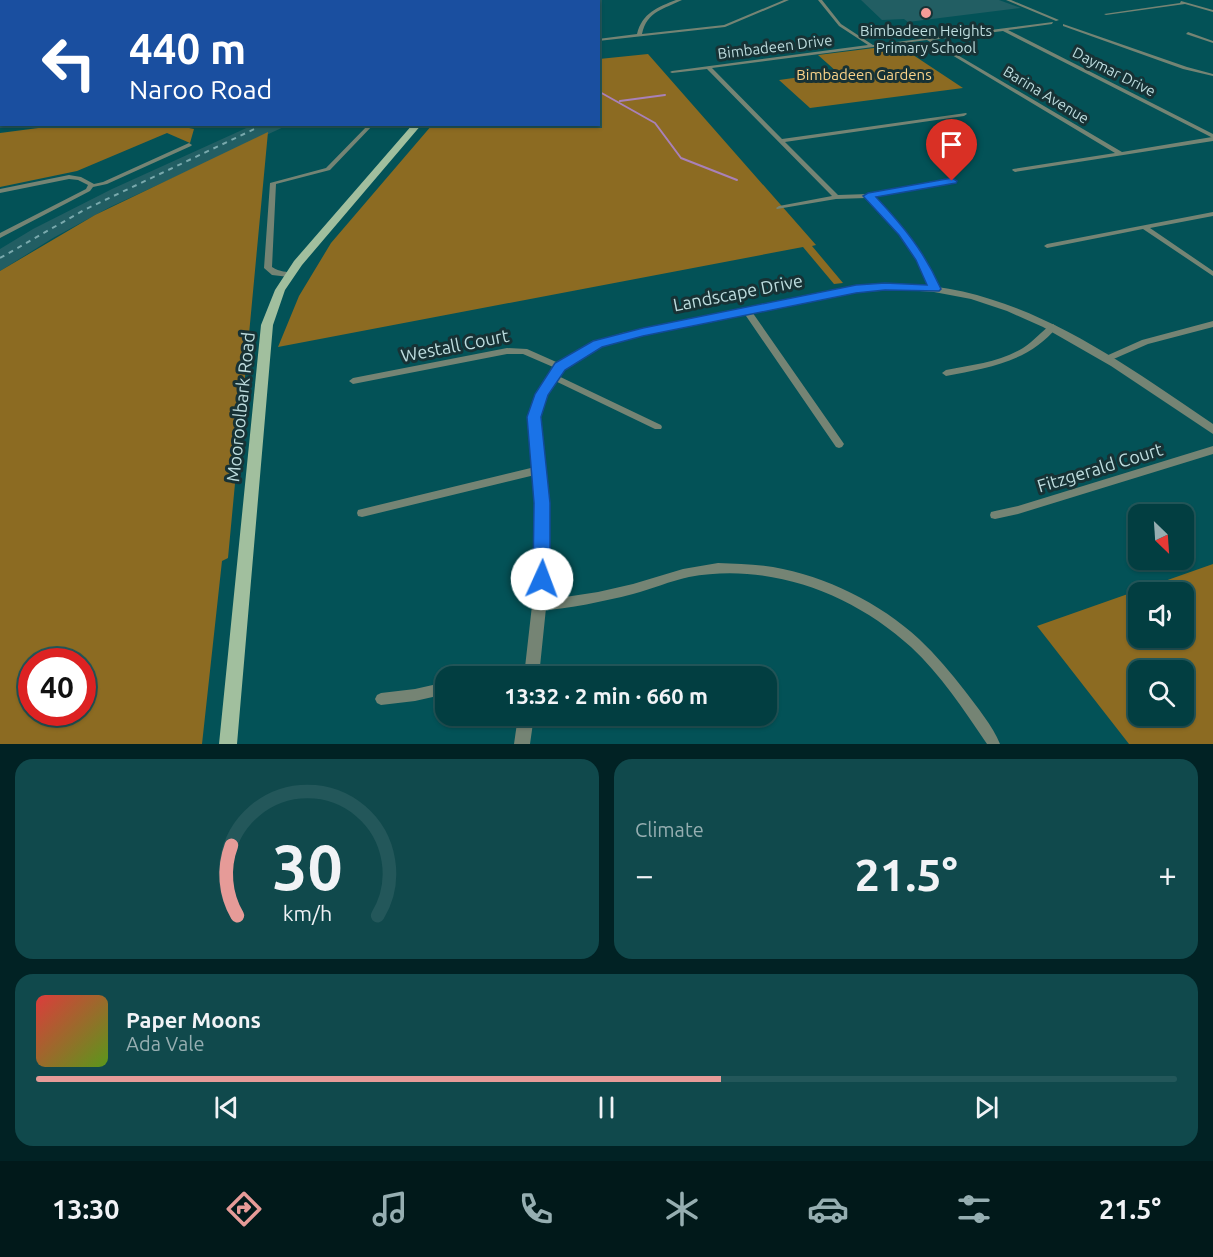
<!DOCTYPE html>
<meta charset="utf-8">
<style>
:root{--surface:#023e41;--page:#10494c;--text:#f1f3f6;--muted:#96aeb1;--line:#23575a;--accent:#e69b98}
body{margin:0;font-family:Ubuntu,sans-serif;background:var(--page);color:var(--text);height:100vh;display:flex;flex-direction:column;font-size:22px;white-space:nowrap}
*{box-sizing:border-box;margin:0}
p{font-size:20px;color:var(--muted)}
.icon{flex:none;width:33px;height:33px;fill:none;stroke:currentColor;stroke-width:2;stroke-linecap:round;stroke-linejoin:round}
.map{position:relative;height:744px;overflow:hidden}
.details{display:flex;flex-direction:column;gap:15px;padding:15px;background:#012224;flex:1}
.details>*{flex:none}
.top-card{position:absolute;left:0px;top:0px;width:600px;height:126px;box-shadow:0 2px 4px #0004,0 0 0 2px var(--line);background:#1a4fa0;color:#fff;overflow:hidden}
.needle{width:39px;rotate:155deg}
.fabs{position:absolute;left:1128px;top:504px;display:grid;gap:12px}
.fabs a{display:grid;place-items:center;width:66px;height:66px;border-radius:12px;background:var(--surface);box-shadow:0 2px 4px #0004,0 0 0 2px var(--line);font-size:30px}
.speed{position:absolute;left:18px;top:648px;display:flex;gap:12px;font-size:30px;font-weight:700;text-align:center}
.speed>*{display:grid;place-content:center;width:78px;height:78px;border-radius:50%;background:var(--surface);box-shadow:0 2px 4px #0004,0 0 0 2px var(--line);line-height:1}
.speed .limit{border:9px solid #d22;background:#fff;color:#111}
.pin{position:absolute;display:grid;place-items:center;width:51px;height:51px;color:#fff;margin:-62px -26px;border-radius:50% 50% 50% 0;rotate:-45deg;box-shadow:0 0 6px #0007}
.pin .icon{rotate:45deg}
.me{position:absolute;width:66px;margin:-33px;rotate:2deg;stroke-linejoin:round;filter:drop-shadow(0 0 4px #0008)}
.turn{display:flex;align-items:center;gap:21px;height:126px;padding:0 30px;font-size:27px}
.turn .icon{width:78px;height:78px;stroke-width:2.5}
.turn b{display:block;font-size:42px;line-height:51px}
.big{font-size:45px;font-weight:600;line-height:1.1}
.details .widget{flex:1;display:flex;flex-direction:column;justify-content:center;gap:9px;min-width:0;padding:0 21px;border-radius:18px;background:var(--page)}
.details .dial{align-items:center;gap:0}
.dial svg{height:156px;overflow:visible;fill:none;stroke:var(--line);stroke-width:7;stroke-linecap:round;text-anchor:middle}
.dial text{fill:var(--text);stroke:none}
.song{display:flex;align-items:center;gap:18px}
.cover{width:72px;height:72px;border-radius:9px;background:linear-gradient(135deg,hsl(0 70% 55%),hsl(90 70% 35%))}
.played{height:6px;border-radius:3px;background:linear-gradient(90deg,var(--accent) 60%,var(--line) 60%)}
.keys{display:flex;justify-content:space-around;direction:ltr}
.heat{display:flex;justify-content:space-between;align-items:center;font-size:33px;direction:ltr}
.details .tiles{flex:1;display:grid;gap:15px;grid-template-columns:1fr 1fr}
.widget:last-child{grid-column:span 2}
.trip{position:absolute;left:435px;top:666px;width:342px;height:60px;border-radius:18px;background:var(--surface);box-shadow:0 2px 4px #0004,0 0 0 2px var(--line);font-weight:600;line-height:60px;text-align:center}
.dock{display:flex;height:96px;justify-content:space-around;align-items:center;background:#01191a;color:var(--muted)}
.dock .icon{width:42px;height:42px}
.dock .current{color:var(--accent)}
.dock b{font-size:27px;color:var(--text)}
.map>svg:first-child{display:block}
.built{fill:#225e63}
.green{fill:#8c6b22;fill-rule:evenodd}
.lines{fill:none;stroke-linecap:round;stroke-linejoin:round}
.stream-far1{stroke:#a981b9;stroke-width:1.5}
.stream{stroke:#a981b9;stroke-width:2}
.minor{fill:#758474;fill-rule:evenodd}
.tertiary{fill:#758474;fill-rule:evenodd}
.secondary{fill:#8ea58c;fill-rule:evenodd}
.primary{fill:#a1bf9e;fill-rule:evenodd}
.rail-far1{stroke:#79a9ad;stroke-width:1.5;stroke-dasharray:4 4;stroke-linecap:butt}
.rail{stroke:#79a9ad;stroke-width:2;stroke-dasharray:5 5;stroke-linecap:butt}
.route{fill:#1a73e8;stroke:#114b97;stroke-width:1.5}
.poi-dot{fill:#f59b97;stroke:#173235;stroke-width:2}
.labels{text-anchor:middle;stroke-width:6;stroke-linejoin:round;paint-order:stroke}
.far-poi-label{font-size:15px;fill:#bddcde;stroke:#173235}
.far-street-label{font-size:15px;fill:#bddcde;stroke:#173235}
.far-park-label{font-size:15px;fill:#fad38a;stroke:#173235}
.street-label{font-size:18px;fill:#bddcde;stroke:#173235}
</style>
<div class="map">
<svg width="1213" height="744" viewBox="0 0 1213 744">
<rect width="100%" height="100%" fill="#035257"/>
<path class="built" d="M861 0H999L1021 8 908 22 904 19 882 20Z
M253 125H288L110 207 53 238 0 271V249L33 229 112 189Z"/>
<path class="green" d="M898 45 963 88 810 108 779 80 837 72 818 55Z
M648 54 816 245 812 246 843 283 834 284 803 247 278 347 299 296 331 243 432 125 598 124 599 59Z
M69 124H195V125L189 128 194 129 190 143 167 133 77 171 0 187V133Z
M268 132 228 558 222 561 202 744H0V271L95 215ZM32 662H82V712H32Z
M1213 564V744H1129L1037 626ZM1138 592H1184V638H1138ZM1138 670H1184V716H1138Z"/>
<g class="lines">
<path class="stream-far1" d="M478 0 481 2"/>
<path class="stream" d="M598 91 655 123 681 158 737 180
M620 101 665 95"/>
<path class="minor" d="M18 0H23L21 2H16Z
M100 0H104L103 2H98Z
M372 0H376L375 2H370Z
M566 0H573L565 2Z
M676 0H682C664 9 647 11 642 34L724 25 784 0H789L725 27 598 41V39L637 34C642 13 658 7 676 0Z
M818 0H822L841 24 873 45 1053 22 1052 24 1008 30 1213 134V141L1015 172 1012 170 1013 169 1115 153 927 40 712 68 782 139 966 113 967 114 964 116 785 142 838 195 868 194 954 180 955 181 952 183 872 197C900 225 922 254 939 289L935 291H932L918 262 904 240 866 198 836 199 777 209 776 208 779 206 832 196 707 69 672 73 670 72 672 71 868 45 839 26ZM1003 31 1211 137H1212L1122 152 932 40Z
M1006 0H1011L1059 20 1056 21Z
M1181 1 1213 10V12L1185 4 1106 15 1104 14 1180 3Z
M0 9H2V12H0Z
M1063 24 1187 67 1213 74V76L1183 69 1063 26Z
M0 29H2V32H0Z
M1188 32 1213 41V43L1186 34Z
M0 102H2V105L0 106Z
M369 124H374L330 170 276 184 272 267C280 273 287 270 293 275L289 277 272 275 264 268 270 183 326 168Z
M189 143 192 145 191 146 107 184 93 187 90 191 0 238V233L86 189 88 185 78 180 69 179 0 193V189L69 175 81 177 94 184 103 182Z
M1213 212V216L1150 228 1213 271V276L1143 229 1047 248 1044 246 1047 244Z
M744 309H750L842 441 844 444 842 447 839 448 836 447 744 313 743 311Z
M1213 321V327L1148 344 1109 361 1105 358 1106 356 1142 340Z
M1053 324 1057 327C1029 362 987 368 946 376L942 373 946 370C973 365 1000 362 1023 348 1034 341 1042 330 1053 324Z
M507 348 527 349 563 365 564 367 560 370 523 354H507L353 384 349 381 353 378Z
M552 373 661 425 662 427 661 429H655L549 378 548 376 549 374Z
M1213 446V454L1018 514 995 519 991 518 990 515 991 512 995 511 1018 506Z
M539 466 542 467 544 470 542 473 539 474 362 517 358 516 357 513 358 510 362 509Z
M718 563C737 564 755 564 773 567 826 576 880 603 919 639 936 655 951 673 965 691 976 706 993 726 1000 744H987C964 710 941 675 911 647 852 593 769 562 689 577 670 581 652 589 633 594 602 602 571 608 539 611L535 610 534 606 535 602 539 601 598 592 633 584 683 569Z
M446 682V694L415 701 381 705 377 703 375 699 377 695 381 693 415 689Z"/>
<path class="tertiary" d="M217 0H222L216 2Z
M905 284C1022 288 1120 361 1213 424V434L1111 366 1043 327 1007 311 971 299 934 292 905 290 856 292 623 339 601 346 564 370 547 395 540 417 549 535V579L539 676H524L535 579 537 535 528 417 537 394 556 364 593 342 622 333 856 286Z
M518 716H534L530 744H514Z"/>
<path class="secondary" d="M2 123V124H16L0 128Z"/>
<path class="primary" d="M513 0 512 2H505L506 0Z
M413 124H422L302 265 285 290 273 325 237 744H219L261 325 275 290 294 261Z"/>
<path class="rail-far1" d="M528 2 531 0"/>
<path class="rail" d="M0 258 84 210 265 124"/>
</g>
<path class="route" d="M952 178 957 181 956 183 876 197C904 227 924 251 941 289L939 291 885 290 856 293 643 336 602 347 565 370 548 395 541 417 550 503V579L548 584 542 587 535 584 533 579 534 503 527 417 535 394 555 363 593 341 643 328 856 285 885 283 927 285 916 260 899 235 863 196 868 193Z"/>
<circle class="poi-dot" cx="926" cy="13" r="6"/>
<g class="labels">
<g class="far-poi-label">
<text x="926" y="36">Bimbadeen Heights<tspan x="926" dy="17">Primary School</tspan></text>
</g>
<g class="far-street-label">
<text transform="translate(775 47) rotate(-7)" y="5">Bimbadeen Drive</text>
<text transform="translate(1114 72) rotate(27)" y="5">Daymar Drive</text>
<text transform="translate(1046 95) rotate(31)" y="5">Barina Avenue</text>
</g>
<g class="far-park-label">
<text x="864" y="80">Bimbadeen Gardens</text>
</g>
<g class="street-label">
<text transform="translate(738 293) rotate(-11)" y="6">Landscape Drive</text>
<text transform="translate(455 346) rotate(-11)" y="6">Westall Court</text>
<text transform="translate(241 407) rotate(-84)" y="6">Mooroolbark Road</text>
<text transform="translate(1100 468) rotate(-17)" y="6">Fitzgerald Court</text>
</g>
</g>
</svg>
<div class="fabs">
<a><svg class="needle" viewBox="-14 -14 28 28"><path d="M0-13l5 13h-10z" fill="#e53935"/><path d="M0 13l5-13h-10z" fill="#96aeb1"/></svg></a>
<a><svg class="icon" aria-label="sound" viewBox="0 0 24 24"><path d="M4 9h4l5-4v14l-5-4H4zM17 9q2 3 0 6"/></svg></a>
<a><svg class="icon" aria-label="search" viewBox="0 0 24 24"><circle cx="10" cy="10" r="6"/><path d="M15 15l6 6"/></svg></a>
</div>
<div class="speed"><div class="limit">40</div></div>
<div class="pin" style="left:952px;top:181px;background:#d93025"><svg class="icon" aria-label="arrive" viewBox="0 0 24 24"><path d="M6 21V4h12l-3 4 3 4H6"/></svg></div>
<svg class="me" style="left:542px;top:579px" viewBox="-20 -20 40 40"><circle r="19" fill="#fff"/><path d="M0-13L10 11 0 6-10 11z" fill="#1a73e8"/></svg>
<div class="trip">13:32 · 2 min · 660 m</div>
<div class="top-card">
<div class="turn"><svg class="icon" aria-label="left" viewBox="0 0 24 24"><path d="M17 20v-9H6M10 6l-5 5 5 5"/></svg><div><b>440 m</b>Naroo Road</div></div>
</div>
</div>
<section class="details">
<div class="tiles">
<div class="widget dial"><svg viewBox="0 0 100 80">
<path d="M14 69A42 42 0 1 1 86 69"/>
<path d="M14 69A42 42 0 0 1 11 33" stroke="#e69b98"/>
<text x="50" y="56" font-size="32" font-weight="700">30</text>
<text x="50" y="72" font-size="11">km/h</text>
</svg></div>
<div class="widget"><p>Climate</p>
<div class="heat"><a>−</a><b class="big">21.5°</b><a>+</a></div>
</div>
<div class="widget">
<div class="song"><i class="cover"></i><div><b>Paper Moons</b><p>Ada Vale</p></div></div>
<div class="played"></div>
<div class="keys"><svg class="icon" aria-label="previous" viewBox="0 0 24 24"><path d="M18 5L8 12l10 7zM5 5v14"/></svg><svg class="icon" aria-label="pause" viewBox="0 0 24 24"><path d="M8 5v14M16 5v14"/></svg><svg class="icon" aria-label="next" viewBox="0 0 24 24"><path d="M6 5l10 7-10 7zM19 5v14"/></svg></div>
</div>
</div>
</section>
<nav class="dock">
<b>13:30</b>
<svg class="icon current" aria-label="directions" viewBox="0 0 24 24"><path d="M12 3l9 9-9 9-9-9zM9 14v-3h6M13 9l2 2-2 2"/></svg>
<svg class="icon" aria-label="music" viewBox="0 0 24 24"><path d="M9 18V5l10-2v13"/><circle cx="6" cy="18" r="3"/><circle cx="16" cy="16" r="3"/></svg>
<svg class="icon" aria-label="phone" viewBox="0 0 24 24"><path d="M5 4h4l2 5-3 2q2 4 5 5l2-3 5 2v4C11 20 4 13 5 4z"/></svg>
<svg class="icon" aria-label="climate" viewBox="0 0 24 24"><path d="M12 3v18M4 7l16 10M4 17L20 7"/></svg>
<svg class="icon" aria-label="car" viewBox="0 0 24 24"><path d="M5 17H2v-5l4-1 3-4h7l3 4 3 1v5h-3M9 17h6M6 11h13"/><circle cx="7" cy="17" r="2"/><circle cx="17" cy="17" r="2"/></svg>
<svg class="icon" aria-label="filters" viewBox="0 0 24 24"><path d="M4 7h16M4 17h16"/><circle cx="9" cy="7" r="2"/><circle cx="15" cy="17" r="2"/></svg>
<b>21.5°</b>
</nav>
